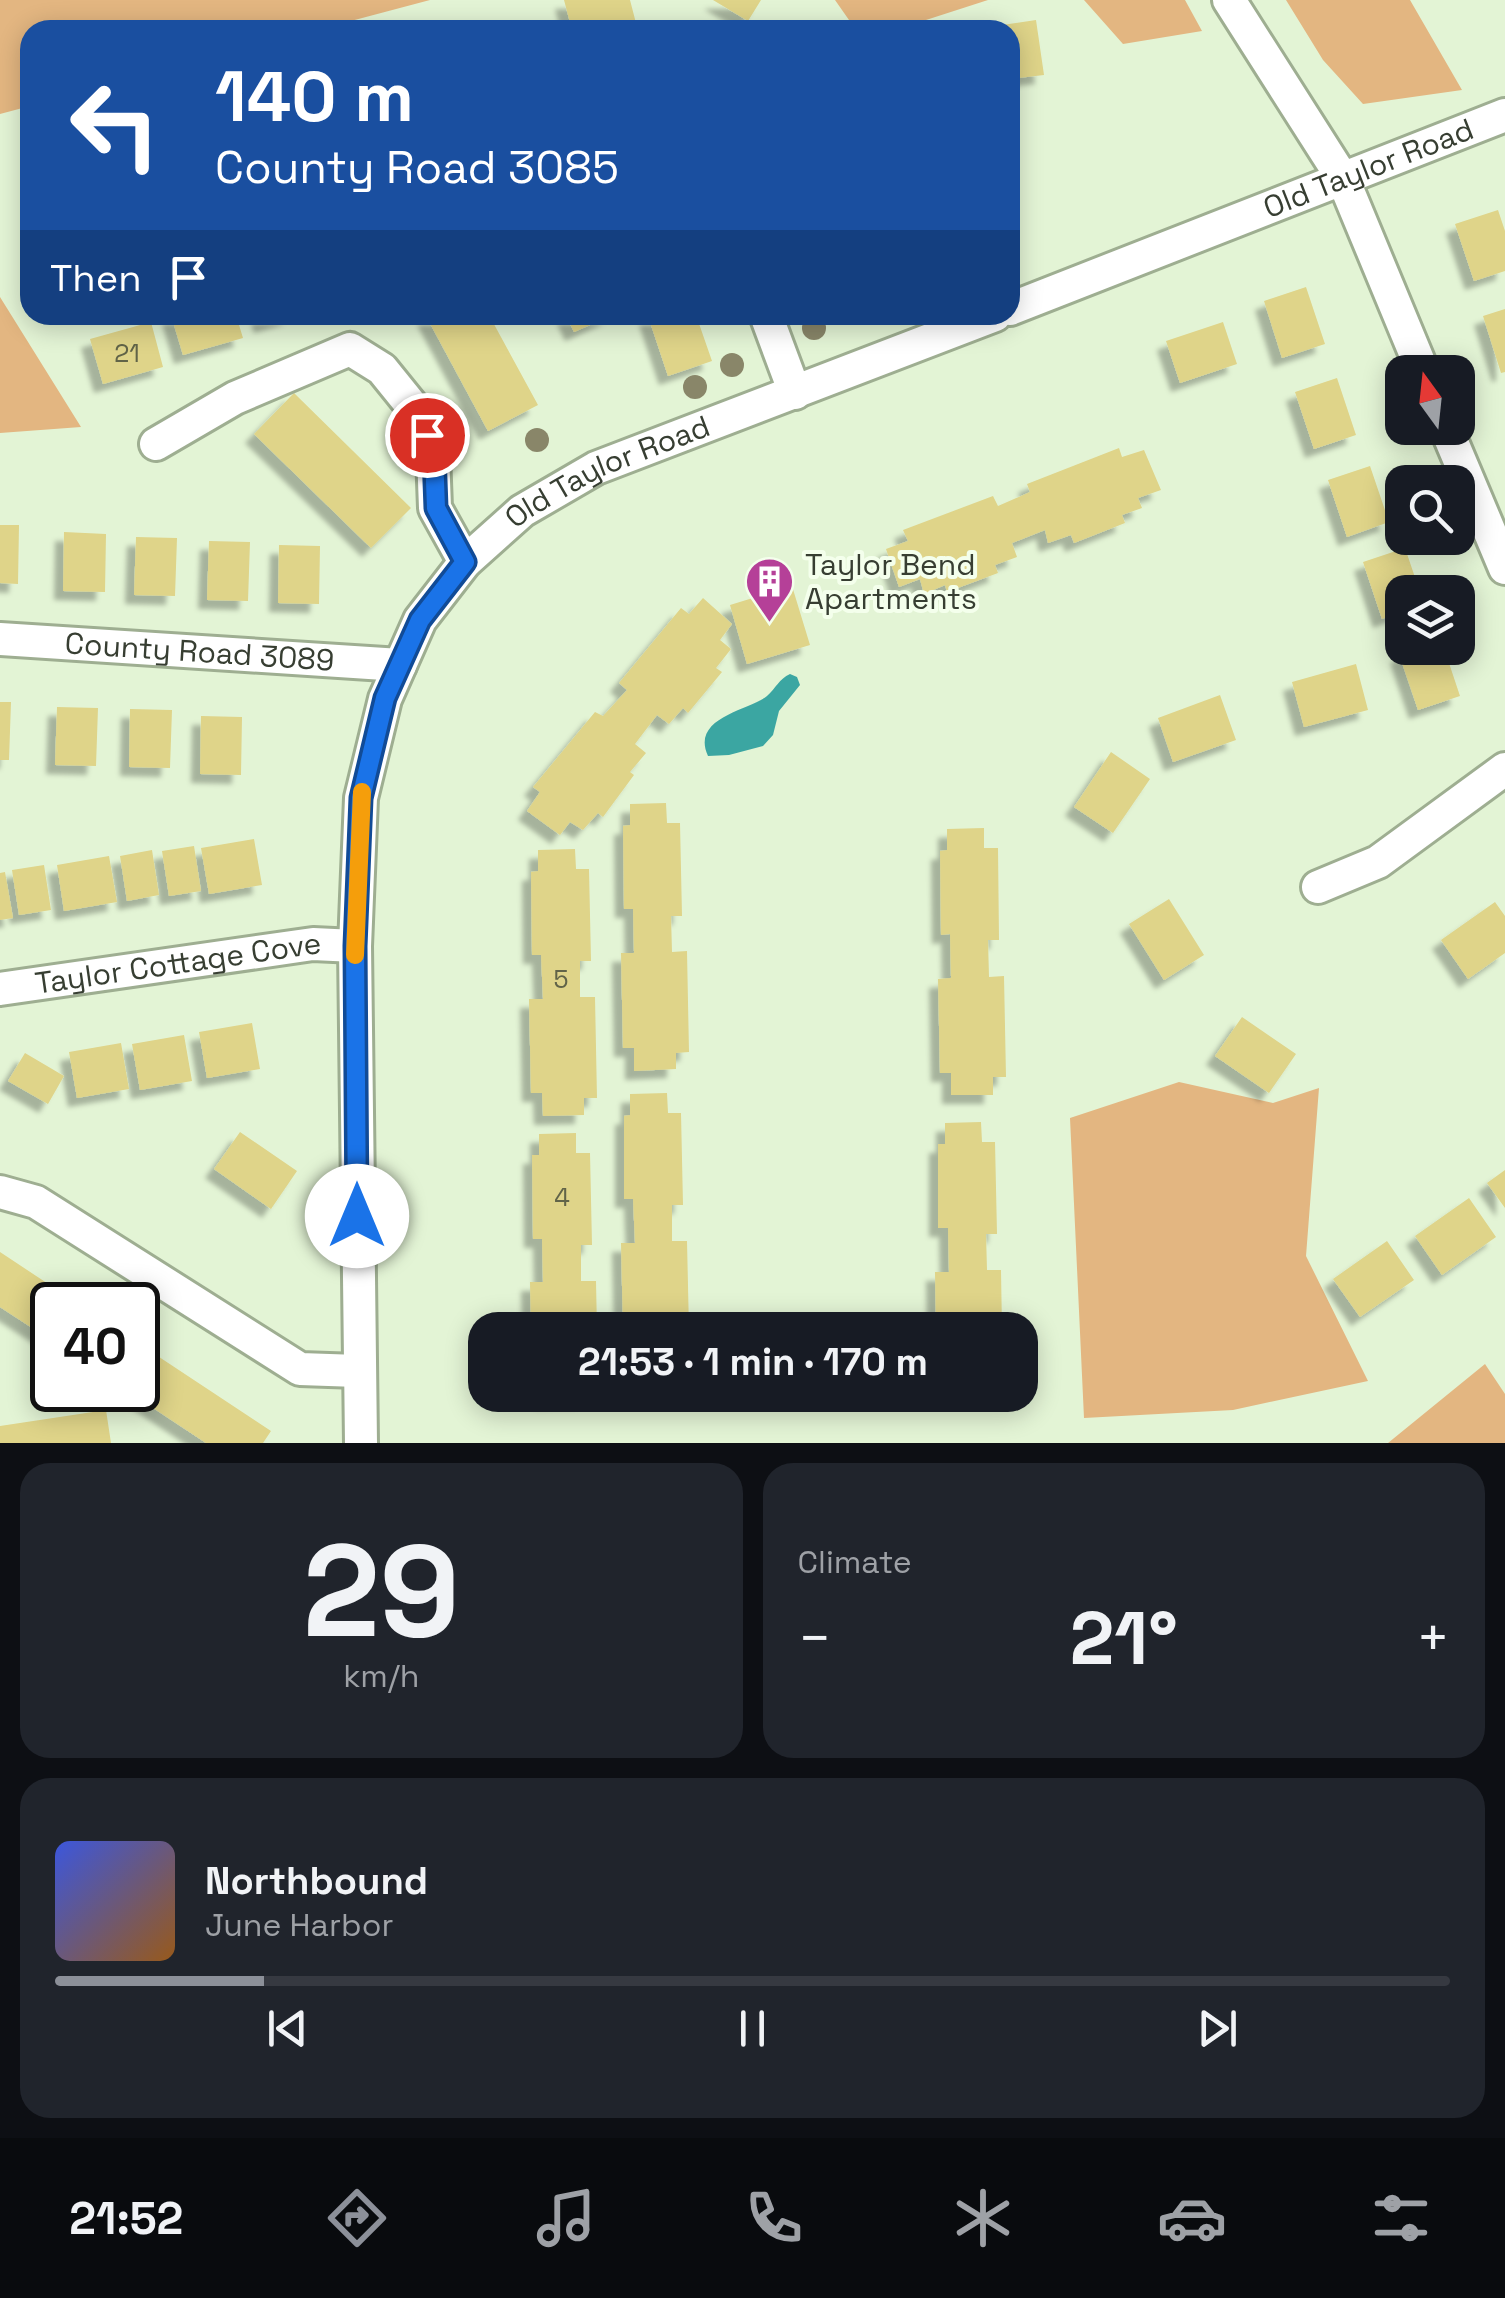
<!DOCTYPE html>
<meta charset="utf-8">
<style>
:root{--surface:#171b24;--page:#20242c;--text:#f1f3f6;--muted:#9ea1a6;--line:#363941;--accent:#8c9099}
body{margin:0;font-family:"Space Grotesk",sans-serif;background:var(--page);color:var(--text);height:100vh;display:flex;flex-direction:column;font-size:38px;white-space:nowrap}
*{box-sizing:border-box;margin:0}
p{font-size:32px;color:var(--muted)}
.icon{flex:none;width:55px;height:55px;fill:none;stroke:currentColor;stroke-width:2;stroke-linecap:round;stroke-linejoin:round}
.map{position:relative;height:1443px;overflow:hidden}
.sheet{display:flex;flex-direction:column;gap:20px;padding:20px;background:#0d0f14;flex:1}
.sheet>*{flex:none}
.guide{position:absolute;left:20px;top:20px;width:1000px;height:305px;border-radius:30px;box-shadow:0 5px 25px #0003;background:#1a4fa0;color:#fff;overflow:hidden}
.needle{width:65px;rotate:345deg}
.controls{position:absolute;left:1385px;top:355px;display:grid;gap:20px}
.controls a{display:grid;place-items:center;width:90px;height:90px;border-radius:20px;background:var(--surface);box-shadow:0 5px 25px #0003;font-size:50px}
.speed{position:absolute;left:30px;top:1282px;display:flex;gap:20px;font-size:50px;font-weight:700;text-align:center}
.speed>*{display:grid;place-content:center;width:130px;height:130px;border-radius:50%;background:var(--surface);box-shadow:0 5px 25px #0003;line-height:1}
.speed .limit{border:5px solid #111;border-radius:15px;background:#fff;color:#111}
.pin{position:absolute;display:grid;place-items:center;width:85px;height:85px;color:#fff;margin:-42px;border:5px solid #fff;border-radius:50%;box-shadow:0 2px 10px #0007}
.me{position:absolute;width:110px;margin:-55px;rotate:0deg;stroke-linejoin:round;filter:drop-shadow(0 0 8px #0008)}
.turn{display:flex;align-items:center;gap:35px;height:210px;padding:0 30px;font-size:45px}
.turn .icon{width:130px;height:130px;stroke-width:2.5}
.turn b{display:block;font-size:70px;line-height:85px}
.then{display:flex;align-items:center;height:95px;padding:0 30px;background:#0003;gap:20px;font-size:38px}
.big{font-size:75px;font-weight:800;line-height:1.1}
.sheet .widget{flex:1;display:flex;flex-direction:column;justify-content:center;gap:15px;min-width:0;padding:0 35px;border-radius:30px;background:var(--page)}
.sheet .dial{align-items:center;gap:0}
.dial b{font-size:130px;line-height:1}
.song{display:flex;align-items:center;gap:30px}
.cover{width:120px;height:120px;border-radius:15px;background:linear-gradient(135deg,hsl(230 70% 55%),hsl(30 70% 35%))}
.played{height:10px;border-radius:5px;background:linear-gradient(90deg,var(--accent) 15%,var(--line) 15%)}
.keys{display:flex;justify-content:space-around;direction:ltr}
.heat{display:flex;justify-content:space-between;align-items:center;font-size:55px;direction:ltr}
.sheet .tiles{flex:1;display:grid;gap:20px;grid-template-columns:1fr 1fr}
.widget:last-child{grid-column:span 2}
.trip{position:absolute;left:468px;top:1312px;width:570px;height:100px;border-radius:30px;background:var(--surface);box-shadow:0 5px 25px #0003;font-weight:800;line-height:100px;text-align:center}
.dock{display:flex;height:160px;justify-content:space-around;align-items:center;background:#090b0e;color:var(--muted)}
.dock .icon{width:70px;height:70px}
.dock .selected{color:var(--accent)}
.dock b{font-size:45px;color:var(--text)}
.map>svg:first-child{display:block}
.green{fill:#e3b681}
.water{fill:#3ba6a2}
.building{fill:#dfd489;filter:url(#shadow)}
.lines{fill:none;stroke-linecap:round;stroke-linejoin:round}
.minor-casing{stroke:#9eae91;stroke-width:38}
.minor{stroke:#fff;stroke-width:32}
.tree{fill:#898669}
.route-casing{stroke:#114b97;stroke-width:25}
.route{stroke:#1a73e8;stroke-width:18}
.slow{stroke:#f59e0b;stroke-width:18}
.labels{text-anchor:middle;stroke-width:8;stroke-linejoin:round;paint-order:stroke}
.number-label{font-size:25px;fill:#616448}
.street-label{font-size:30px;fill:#373e32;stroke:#f4ffec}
.poi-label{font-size:30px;fill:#373e32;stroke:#f4ffec;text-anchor:start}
</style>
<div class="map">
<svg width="1505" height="1443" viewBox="0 0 1505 1443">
<defs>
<filter id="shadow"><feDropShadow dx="-9" dy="9" stdDeviation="2.5" flood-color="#0004"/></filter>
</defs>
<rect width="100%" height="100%" fill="#e3f4d5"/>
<path class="green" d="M0 0H430L317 30H30V106L0 114Z
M835 0H988L895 30H856Z
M1084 0H1185L1202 31 1123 44Z
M1286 0H1410L1462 90 1363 104 1323 60Z
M0 297 81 427 0 433Z
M1179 1082 1273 1103 1319 1088 1306 1256 1368 1381 1233 1410 1084 1418 1070 1118Z
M1485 1364 1505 1394V1443H1388Z"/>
<path class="water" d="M790 674 797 677 800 685 779 711 773 735 763 746 729 755 708 756C690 717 750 710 767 696 776 688 779 679 790 674Z"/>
<path class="building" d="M564 0H630L637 27 572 30Z
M713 0H761L748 21Z
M1036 20 1044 75 1010 79V30L982 28Z
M1498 210 1505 231V271L1474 281 1455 224Z
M1306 287 1325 344 1282 358 1264 301Z
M1505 309V372L1501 373 1483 316Z
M171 315H236L243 338 183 355Z
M260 315H292V316L263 324Z
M489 315 538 405 488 431 426 316Z
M566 315H613L574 332Z
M696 315 712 361 668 376 648 316Z
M151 322 163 367 103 384 90 339Z
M1223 322 1237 364 1180 383 1166 341Z
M1337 378 1356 435 1314 449 1295 392Z
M294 393 411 508 371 548 254 434Z
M1119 448 1122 457 1144 450 1161 490 1138 498 1142 508 1122 515 1125 523 1074 543 1071 535 1048 543 1045 530 1012 543 1017 557 995 565 998 573 947 592 945 585 924 594 920 579 899 587 886 549 908 541 903 530 993 496 998 506 1030 492 1027 484Z
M1370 466 1389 522 1347 537 1328 480Z
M0 525H19L18 584 0 583Z
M64 532 106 534 105 592 63 591Z
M136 537 177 538 175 596 134 595Z
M209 541 250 542 248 601 207 600Z
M279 545 320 546 319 604 278 603Z
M1405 548 1420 592H1402V611L1382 619 1363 562Z
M792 586 810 645 747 664 730 605Z
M703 598 732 624 720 640 731 649 716 668 722 672 688 713 683 708 669 724 657 715 635 744 646 753 630 772 634 775 603 817 598 813 583 830 570 822 560 835 527 811 540 792 533 787 595 712 603 716 627 690 619 683 681 608 689 614Z
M1417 648H1444L1460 696 1418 710 1399 654Z
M1356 664 1368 710 1304 727 1292 682Z
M1220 695 1236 740 1173 762 1158 718Z
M0 702H11L9 760H0Z
M57 707 98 708 96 766 55 765Z
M130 709 172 710 170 768 129 767Z
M201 716 242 717 241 775 200 774Z
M1111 752 1150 779 1113 833 1074 807Z
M666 803 667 823H680L682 916H671L672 952 687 951 689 1052 676 1053V1069L634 1071V1048H623L621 953H634L633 909H624L623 826 630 825V804Z
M984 828V848H998L999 940H988L989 977 1004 976 1006 1077H993V1095H951V1073H940L938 979 951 978 950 934 941 935 940 851 947 850V829Z
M254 839 262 885 209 894 201 848Z
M194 846 201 891 169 896 162 851Z
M575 849 576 869H589L591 961H580V997H595L597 1098H584V1115L543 1116 542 1093H531L529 999H543L541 955H532L531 872 538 871V850Z
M152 850 159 895 127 901 120 856Z
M109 856 117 902 64 911 57 865Z
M44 865 51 910 19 915 12 870Z
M5 872 13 918 0 920V873Z
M1169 899 1204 955 1164 980 1129 924Z
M1495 902 1505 916V953L1468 979 1441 940Z
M1242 1017 1296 1054 1269 1093 1215 1056Z
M252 1023 260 1069 207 1078 199 1032Z
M184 1035 192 1081 140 1090 132 1044Z
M121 1043 129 1089 77 1098 69 1052Z
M25 1053 64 1076 48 1104 8 1081Z
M667 1093 668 1113H681L683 1205H672V1241H687L689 1330H623L621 1243H635L633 1199H624V1116L630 1115V1094Z
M981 1122 982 1142H995L997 1234H986L987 1270H1001L1002 1330H936L935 1272H949L948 1228H938V1144H945V1123Z
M240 1132 297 1171 271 1209 214 1169Z
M576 1133V1153H590L592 1245H581V1281H596L597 1330H531L530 1282H543L542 1239H533L532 1155H539V1134Z
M1505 1170V1208L1487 1183Z
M1469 1198 1496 1237 1442 1275 1415 1236Z
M1387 1241 1414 1280 1360 1317 1333 1279Z
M0 1252 80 1305H52V1341L0 1307Z
M138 1343 271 1431 263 1443H206L126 1390H138Z
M543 1395H585V1399L544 1400Z
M106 1410 111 1443H0V1426Z"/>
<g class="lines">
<defs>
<g id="minor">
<path d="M1229 0 1343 179 1423 372"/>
<path id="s1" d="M1010 309 1505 115"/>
<path d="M766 315 795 393"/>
<path d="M1446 428 1505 568"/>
<path d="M156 444 235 398 350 349 382 369 420 416 433 454 435 508 465 562"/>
<path id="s2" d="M0 639 400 665"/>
<path d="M1318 887 1378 862 1505 769"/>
<path id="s3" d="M0 989 313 944 355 946"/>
<path d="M0 1192 36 1202 300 1369 358 1371"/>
<path id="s4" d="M361 1443 355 946 361 798 385 699 420 620 465 562 522 511 596 468 995 315"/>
</g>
</defs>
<use href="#minor" class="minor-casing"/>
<use href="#minor" class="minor"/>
</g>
<g class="tree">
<circle cx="814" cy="328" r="12"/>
<circle cx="732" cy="365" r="12"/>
<circle cx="695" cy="387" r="12"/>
<circle cx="537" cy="440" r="12"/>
</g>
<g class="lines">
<defs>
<path id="route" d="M357 1216 355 946 361 798 385 698 420 620 465 562 436 508 434 454 427 435"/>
</defs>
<use href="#route" class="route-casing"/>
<use href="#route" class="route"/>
<path class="slow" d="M355 955 362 792"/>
</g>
<defs>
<symbol id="building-pin" viewBox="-11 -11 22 30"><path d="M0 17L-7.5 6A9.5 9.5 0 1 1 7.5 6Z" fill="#b54098" stroke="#f4ffec"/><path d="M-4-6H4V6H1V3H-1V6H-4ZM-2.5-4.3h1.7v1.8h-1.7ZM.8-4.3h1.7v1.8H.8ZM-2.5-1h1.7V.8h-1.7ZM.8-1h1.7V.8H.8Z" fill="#fff"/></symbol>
</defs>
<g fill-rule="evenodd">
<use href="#building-pin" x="742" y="554" width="55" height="75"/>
</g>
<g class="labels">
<g class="number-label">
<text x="127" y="362">21</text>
<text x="561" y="988">5</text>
<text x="562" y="1206">4</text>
</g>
<g class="street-label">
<text dy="10" stroke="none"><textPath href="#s1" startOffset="385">Old Taylor Road</textPath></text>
<text dy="10" stroke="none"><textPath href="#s4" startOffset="1078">Old Taylor Road</textPath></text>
<text dy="10" stroke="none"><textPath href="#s2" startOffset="200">County Road 3089</textPath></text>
<text dy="10" stroke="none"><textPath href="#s3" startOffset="180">Taylor Cottage Cove</textPath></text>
</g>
<g class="poi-label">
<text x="805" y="575">Taylor Bend<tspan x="805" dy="34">Apartments</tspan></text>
</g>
</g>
</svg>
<div class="controls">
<a><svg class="needle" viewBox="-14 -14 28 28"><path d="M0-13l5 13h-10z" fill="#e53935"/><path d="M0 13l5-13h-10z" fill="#9ea1a6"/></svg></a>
<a><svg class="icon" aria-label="search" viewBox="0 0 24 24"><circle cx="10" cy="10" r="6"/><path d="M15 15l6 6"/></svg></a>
<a><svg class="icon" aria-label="layers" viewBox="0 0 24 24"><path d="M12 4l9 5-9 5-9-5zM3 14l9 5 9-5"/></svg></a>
</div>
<div class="speed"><div class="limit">40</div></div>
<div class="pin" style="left:427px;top:435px;background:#d93025"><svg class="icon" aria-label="arrive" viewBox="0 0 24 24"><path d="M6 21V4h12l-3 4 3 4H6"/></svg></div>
<svg class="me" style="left:357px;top:1216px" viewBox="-20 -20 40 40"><circle r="19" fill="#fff"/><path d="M0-13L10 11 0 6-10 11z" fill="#1a73e8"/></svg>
<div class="trip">21:53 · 1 min · 170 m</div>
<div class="guide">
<div class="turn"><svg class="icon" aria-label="left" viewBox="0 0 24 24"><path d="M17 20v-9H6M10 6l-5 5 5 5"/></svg><div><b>140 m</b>County Road 3085</div></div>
<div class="then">Then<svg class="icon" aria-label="arrive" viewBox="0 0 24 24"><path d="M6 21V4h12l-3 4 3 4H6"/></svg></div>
</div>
</div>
<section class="sheet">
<div class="tiles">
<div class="widget dial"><b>29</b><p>km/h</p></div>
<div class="widget"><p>Climate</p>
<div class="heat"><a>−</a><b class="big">21°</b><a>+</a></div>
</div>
<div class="widget">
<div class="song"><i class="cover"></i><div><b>Northbound</b><p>June Harbor</p></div></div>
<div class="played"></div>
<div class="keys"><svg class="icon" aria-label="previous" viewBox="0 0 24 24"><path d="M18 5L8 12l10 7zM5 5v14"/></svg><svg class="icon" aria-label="pause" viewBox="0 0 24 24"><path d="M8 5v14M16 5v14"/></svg><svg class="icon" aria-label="next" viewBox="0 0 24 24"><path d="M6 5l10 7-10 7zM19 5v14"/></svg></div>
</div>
</div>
</section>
<nav class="dock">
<b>21:52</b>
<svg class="icon selected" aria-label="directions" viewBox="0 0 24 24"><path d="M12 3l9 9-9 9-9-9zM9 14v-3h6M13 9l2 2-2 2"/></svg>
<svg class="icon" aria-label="music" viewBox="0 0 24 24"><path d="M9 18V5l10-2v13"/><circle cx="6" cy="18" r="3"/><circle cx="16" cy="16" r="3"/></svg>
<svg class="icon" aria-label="phone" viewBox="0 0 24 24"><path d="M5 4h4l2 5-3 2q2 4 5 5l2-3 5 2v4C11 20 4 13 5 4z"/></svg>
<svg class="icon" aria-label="climate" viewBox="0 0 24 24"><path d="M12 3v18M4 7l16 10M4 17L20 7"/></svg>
<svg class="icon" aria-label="car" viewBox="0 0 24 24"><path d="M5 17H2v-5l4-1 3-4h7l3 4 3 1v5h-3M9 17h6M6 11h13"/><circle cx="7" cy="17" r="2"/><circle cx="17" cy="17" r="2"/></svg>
<svg class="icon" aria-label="filters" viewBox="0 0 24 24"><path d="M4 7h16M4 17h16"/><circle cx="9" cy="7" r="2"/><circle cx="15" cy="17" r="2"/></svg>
</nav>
